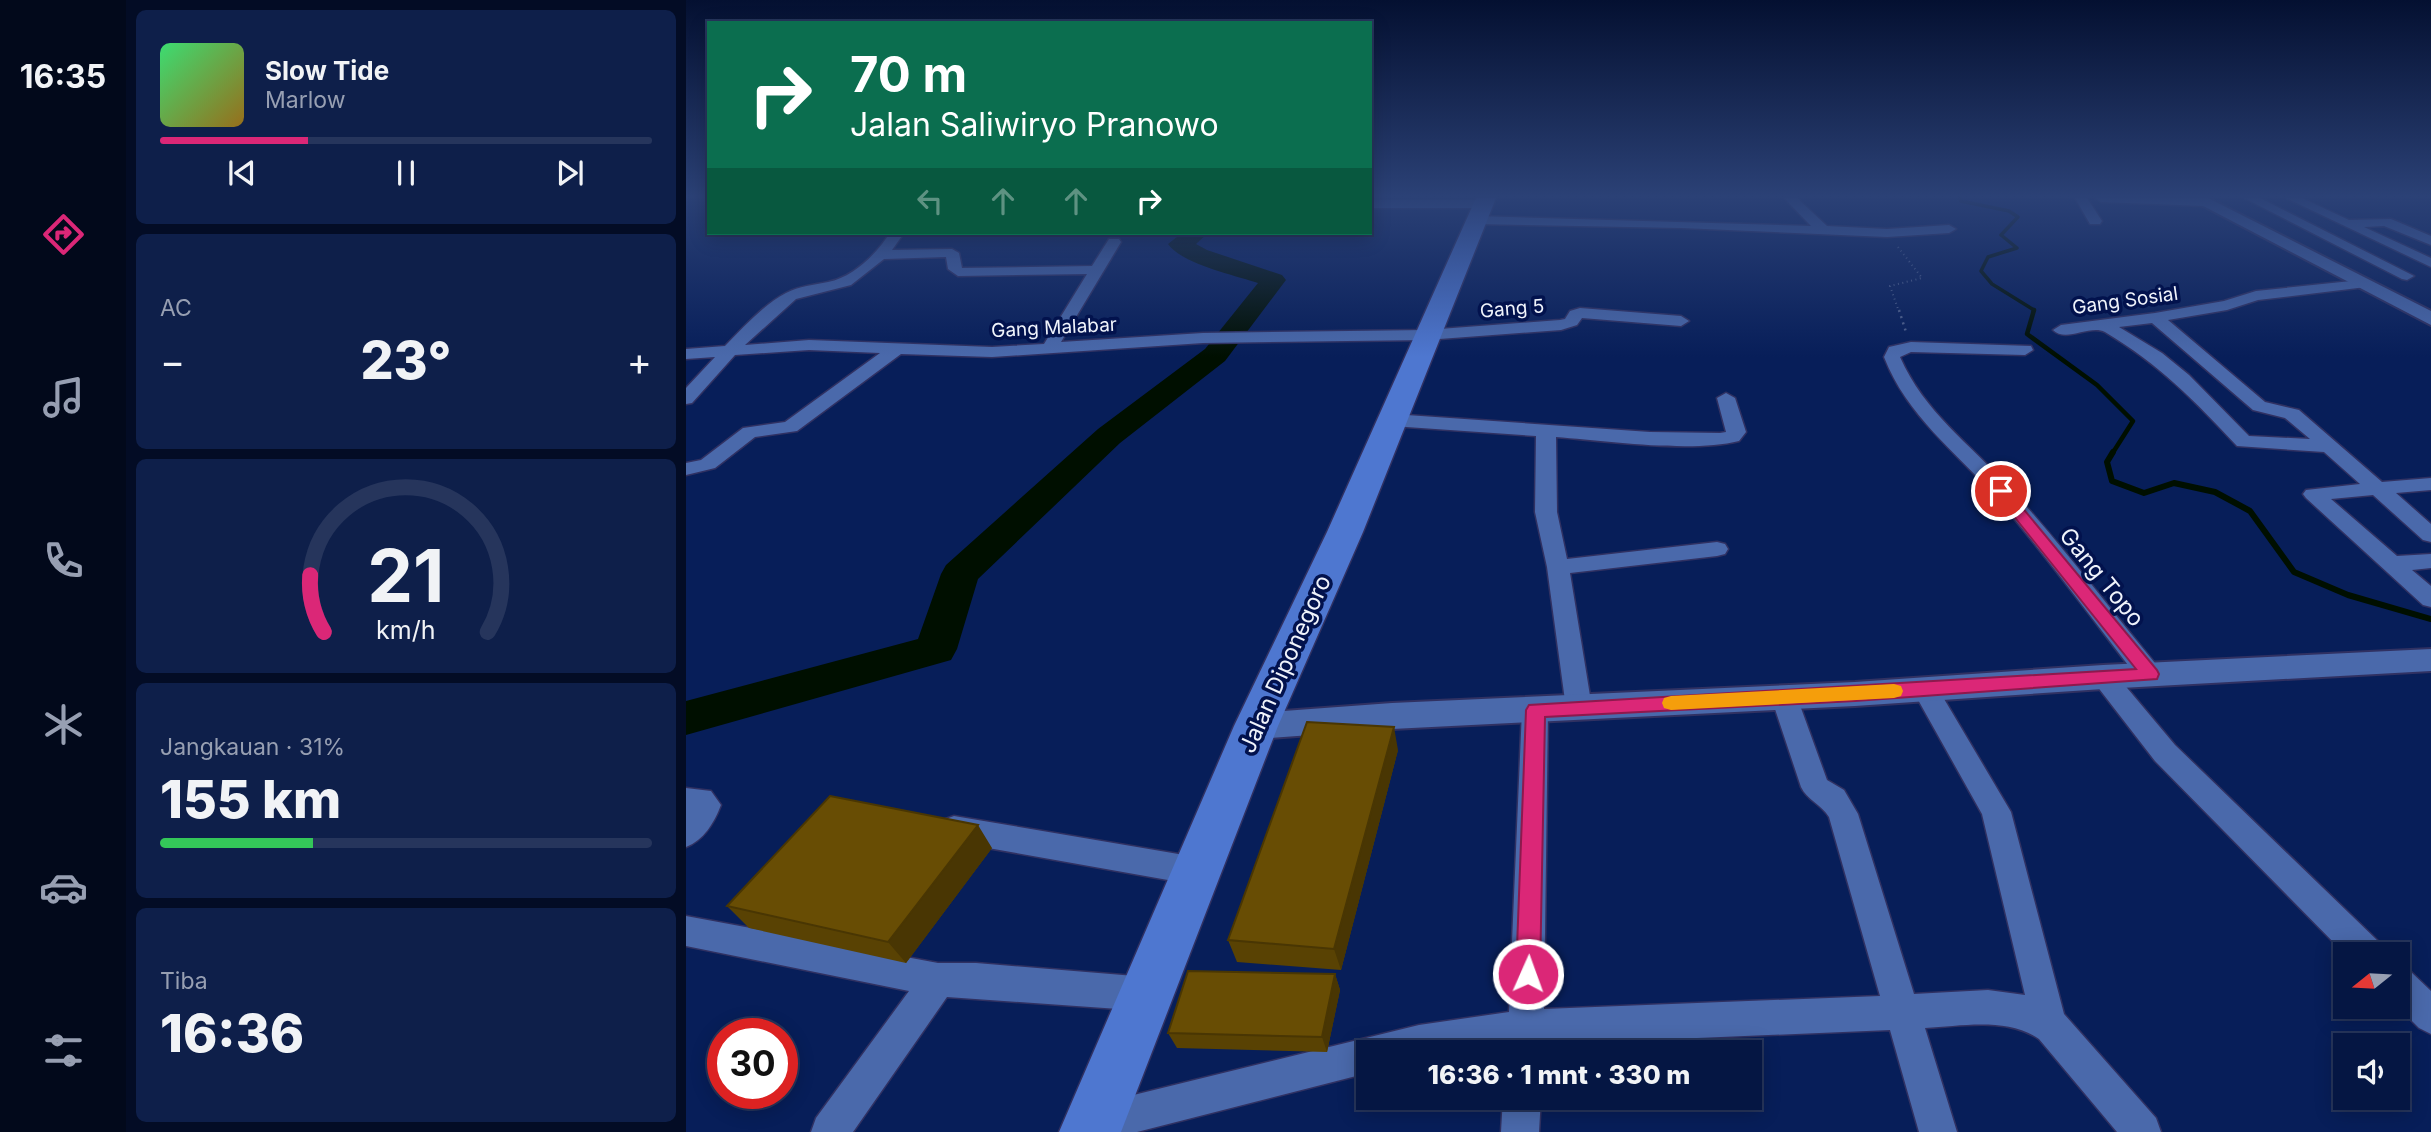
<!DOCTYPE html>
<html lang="id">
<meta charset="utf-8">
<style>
:root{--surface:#051643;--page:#0e1f4a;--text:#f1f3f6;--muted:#979fb2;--line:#26355c;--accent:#db2777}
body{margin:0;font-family:Inter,sans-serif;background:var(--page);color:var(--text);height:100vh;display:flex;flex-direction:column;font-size:26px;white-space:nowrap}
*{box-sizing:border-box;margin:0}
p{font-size:23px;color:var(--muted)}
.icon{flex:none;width:38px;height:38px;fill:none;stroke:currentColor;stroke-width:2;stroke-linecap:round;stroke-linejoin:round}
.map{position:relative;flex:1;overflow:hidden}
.panel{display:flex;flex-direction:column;gap:10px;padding:10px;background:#030c25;width:560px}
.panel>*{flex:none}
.hud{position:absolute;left:21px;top:21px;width:665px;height:214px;border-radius:0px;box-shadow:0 4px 18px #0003,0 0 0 2px var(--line);background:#0b6e4f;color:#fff;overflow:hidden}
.needle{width:46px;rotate:252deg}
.buttons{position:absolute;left:1647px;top:942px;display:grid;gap:14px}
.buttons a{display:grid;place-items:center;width:77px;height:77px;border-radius:0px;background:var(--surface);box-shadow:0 4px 18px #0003,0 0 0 2px var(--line);font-size:35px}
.speed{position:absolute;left:21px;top:1018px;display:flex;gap:14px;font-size:35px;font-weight:700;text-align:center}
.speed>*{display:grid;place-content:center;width:91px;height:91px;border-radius:50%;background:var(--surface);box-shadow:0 4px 18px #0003,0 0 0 2px var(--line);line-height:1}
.speed .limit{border:10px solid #d22;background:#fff;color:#111}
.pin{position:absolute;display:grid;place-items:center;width:60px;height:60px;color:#fff;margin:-30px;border:4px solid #fff;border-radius:50%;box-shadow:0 2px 7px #0007}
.me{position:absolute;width:77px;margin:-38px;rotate:2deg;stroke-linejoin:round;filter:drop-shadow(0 0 5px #0008)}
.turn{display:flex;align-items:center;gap:24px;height:147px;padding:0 28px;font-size:32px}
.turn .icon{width:91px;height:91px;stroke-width:2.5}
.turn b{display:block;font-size:49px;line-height:60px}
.lanes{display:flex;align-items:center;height:66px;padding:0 28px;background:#0003;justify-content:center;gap:35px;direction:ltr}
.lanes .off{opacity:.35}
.big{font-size:52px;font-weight:800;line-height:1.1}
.panel .widget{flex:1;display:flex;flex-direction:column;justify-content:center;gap:10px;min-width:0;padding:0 24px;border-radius:10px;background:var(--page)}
.panel .dial{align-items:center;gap:0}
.dial svg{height:182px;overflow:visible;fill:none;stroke:var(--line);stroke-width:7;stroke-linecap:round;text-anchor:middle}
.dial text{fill:var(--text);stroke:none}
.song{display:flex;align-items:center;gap:21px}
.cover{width:84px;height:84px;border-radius:10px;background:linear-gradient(135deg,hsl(140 70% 55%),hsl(40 70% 35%))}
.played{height:7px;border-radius:4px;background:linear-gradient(90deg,var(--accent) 30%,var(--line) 30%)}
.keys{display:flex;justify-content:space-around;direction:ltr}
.heat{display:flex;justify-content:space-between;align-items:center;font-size:38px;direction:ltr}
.charge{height:10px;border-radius:5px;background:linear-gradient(90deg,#34c759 31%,var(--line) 0)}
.trip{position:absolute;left:670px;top:1040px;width:406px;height:70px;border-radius:0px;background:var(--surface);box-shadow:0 4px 18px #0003,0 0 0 2px var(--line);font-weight:800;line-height:70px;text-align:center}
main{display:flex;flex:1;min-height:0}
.menu{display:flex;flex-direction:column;width:126px;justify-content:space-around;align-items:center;background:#02091b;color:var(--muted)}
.menu .icon{width:49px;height:49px}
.menu .current{color:var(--accent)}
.menu b{font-size:32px;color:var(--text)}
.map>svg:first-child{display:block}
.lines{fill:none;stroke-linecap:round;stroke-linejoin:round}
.stream-far2{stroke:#000f00;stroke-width:3.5}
.stream-far1{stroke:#000f00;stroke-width:4.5}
.stream{stroke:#000f00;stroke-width:6}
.river{fill:#000f00;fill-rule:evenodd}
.minor-casing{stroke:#303162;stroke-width:3}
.tertiary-casing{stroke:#303162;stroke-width:4}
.primary-casing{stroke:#303162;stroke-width:3}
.path-far1{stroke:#51628d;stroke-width:2;stroke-dasharray:1 3.5;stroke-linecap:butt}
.path{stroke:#51628d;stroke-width:2.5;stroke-dasharray:2 4.5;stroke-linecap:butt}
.minor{fill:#4a69ab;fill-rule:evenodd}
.tertiary{fill:#4a69ab;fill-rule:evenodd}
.primary{fill:#4e77d0;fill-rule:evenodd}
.wall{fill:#594203}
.shaded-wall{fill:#493603}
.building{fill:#684d04;stroke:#493603;stroke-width:2}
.route{fill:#db2777;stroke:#8e194d;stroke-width:2}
.slow{fill:#f59e0b}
.labels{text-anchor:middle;stroke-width:7;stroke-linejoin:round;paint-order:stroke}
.far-street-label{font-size:19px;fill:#eff3fb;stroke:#02124d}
.street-label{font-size:23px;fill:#eff3fb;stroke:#02124d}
</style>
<main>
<nav class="menu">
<b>16:35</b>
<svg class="icon current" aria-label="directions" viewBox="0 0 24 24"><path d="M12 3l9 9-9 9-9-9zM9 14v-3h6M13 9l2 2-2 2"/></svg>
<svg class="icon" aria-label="music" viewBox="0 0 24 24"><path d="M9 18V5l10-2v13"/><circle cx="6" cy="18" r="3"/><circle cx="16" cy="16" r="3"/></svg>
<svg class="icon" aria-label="phone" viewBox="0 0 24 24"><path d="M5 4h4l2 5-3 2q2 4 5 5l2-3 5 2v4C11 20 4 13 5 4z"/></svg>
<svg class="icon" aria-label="climate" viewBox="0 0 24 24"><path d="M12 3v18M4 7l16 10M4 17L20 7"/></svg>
<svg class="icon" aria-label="car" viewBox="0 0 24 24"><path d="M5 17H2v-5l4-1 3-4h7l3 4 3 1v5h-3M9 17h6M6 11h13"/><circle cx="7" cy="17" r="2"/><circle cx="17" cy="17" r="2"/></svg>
<svg class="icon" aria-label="filters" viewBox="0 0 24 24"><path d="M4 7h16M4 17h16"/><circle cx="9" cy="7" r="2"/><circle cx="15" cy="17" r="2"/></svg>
</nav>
<section class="panel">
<div class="widget">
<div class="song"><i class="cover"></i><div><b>Slow Tide</b><p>Marlow</p></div></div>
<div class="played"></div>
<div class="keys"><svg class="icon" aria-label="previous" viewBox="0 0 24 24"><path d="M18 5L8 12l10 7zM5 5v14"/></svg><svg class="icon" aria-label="pause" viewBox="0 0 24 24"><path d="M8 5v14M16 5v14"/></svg><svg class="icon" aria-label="next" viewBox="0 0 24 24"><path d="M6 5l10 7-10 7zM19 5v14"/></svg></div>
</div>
<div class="widget"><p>AC</p>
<div class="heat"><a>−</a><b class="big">23°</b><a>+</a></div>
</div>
<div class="widget dial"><svg viewBox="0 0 100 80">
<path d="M14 69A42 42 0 1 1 86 69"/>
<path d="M14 69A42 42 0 0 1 8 44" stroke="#db2777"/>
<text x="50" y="56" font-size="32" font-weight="700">21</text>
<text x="50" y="72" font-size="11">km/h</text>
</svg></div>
<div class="widget"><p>Jangkauan · 31%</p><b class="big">155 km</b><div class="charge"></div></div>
<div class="widget"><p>Tiba</p><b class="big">16:36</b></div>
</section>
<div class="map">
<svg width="1745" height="1132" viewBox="0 0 1745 1132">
<rect width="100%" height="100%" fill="#071e59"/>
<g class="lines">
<path class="stream-far2" d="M1274 198 1275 201 1323 211 1332 217 1315 235 1331 248 1302 257 1295 271 1306 284 1348 310 1347 312"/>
<path class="stream-far1" d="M1348 310 1341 334 1411 385 1447 421 1426 454"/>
<path class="stream" d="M1427 452 1421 462 1426 481 1458 493 1488 483 1529 492 1564 511 1608 572 1662 595 1745 619"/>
<path class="river" d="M496 233H522L510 244 521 250 596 275 600 280 539 361 434 443 292 579 271 649 265 660 0 735V701L232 639 255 574 260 565 412 429 519 349 572 283C548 275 496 264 482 244Z"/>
<defs>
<path id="minor" d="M1098 198H1111L1141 226 1201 229 1263 225 1270 229 1263 233 1201 237 996 228 790 224 783 220 790 216 1125 226Z
M1389 198H1401L1416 221 1414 224H1404Z
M1409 198H1516L1525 202 1519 206 1415 202Z
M1558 198H1574L1728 276 1721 280 1716 279Z
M1600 198H1616L1663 220 1705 219 1745 236V245L1698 226 1678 227 1745 258V267Z
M684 200H797L803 204 797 208H684Z
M204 233H218L206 250 266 249 273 253 276 268 406 266 423 239H433L435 242 375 342 517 333 740 330 874 320 879 319 884 311 894 308 995 316 1003 321 995 326 896 318 891 325 875 330 740 340 517 343 306 357 215 354 111 431 69 437 29 468 0 475V463L15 460 57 428 99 422 194 353 123 350 49 355 6 403 0 404V388L29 357 0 359V349L39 346C57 328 77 305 100 293 113 286 128 285 142 282 168 277 190 254 204 233ZM260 257 262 269 272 276 401 274 358 344 306 347 123 340 59 345 110 299 165 285 198 259Z
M1675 280 1680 281 1682 284 1680 287 1572 300 1541 310 1482 320 1579 402 1613 410 1696 482 1745 478V490L1710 493 1745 524V542L1737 540 1687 495 1645 499 1711 556 1745 554V568L1726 570 1745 586V607L1737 605 1620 498 1617 494 1620 490 1674 484 1638 452 1551 446C1508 400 1474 365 1419 332 1404 324 1380 343 1367 330L1375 325 1469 313 1538 301 1570 291ZM1466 323 1567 410 1599 418 1624 439 1563 436 1503 375 1476 353 1433 327Z
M1225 342 1345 346 1347 350 1339 355 1225 352 1214 357C1238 412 1284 444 1323 487 1376 545 1423 608 1473 668L1477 675 1473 682 1464 684 1455 682C1407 620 1361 557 1310 497 1269 451 1221 416 1198 357L1203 347Z
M1040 393 1049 398 1060 432 1053 441C1005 453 921 441 870 437L871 512 881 559 1031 542 1039 544 1042 549 1039 554 1031 556 884 573 906 708 902 715 893 718 884 715 880 708 861 567 849 512 850 436 706 426 697 420 706 414 964 432 1034 433 1040 432 1031 398Z
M1417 668 1426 670 1489 745 1694 943 1699 954H1659L1469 761 1404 677 1408 670Z
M1239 679 1248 682 1325 812 1378 1014 1470 1118 1475 1132H1431L1353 1039C1321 1017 1276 1026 1239 1028L1271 1132H1233L1204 1030 893 1043 857 1045V1052H821V1048L791 1052H682V1073L451 1132H396L392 1123 397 1109 411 1104 733 1025 823 1012 836 710 840 703 849 700 858 703 862 710 858 1009 1194 996 1143 817C1135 804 1121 800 1115 787L1085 697 1089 690 1098 687 1107 690 1111 697 1141 780 1158 790 1172 814 1228 994 1302 990 1339 995 1296 814 1226 689 1230 682Z
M0 788 25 791 35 805C28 823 18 840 0 847Z
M268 816 510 857 521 861 526 871 521 881 510 885 268 842 257 838 253 829 257 820Z
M0 916 252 963H290L461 977 473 982 478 994 473 1006 461 1011 261 997 167 1132H125L130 1118 223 991 0 946Z
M1712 966 1724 971 1745 991V1034L1733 1028 1711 1006Z
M817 1097H855L853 1132H815Z"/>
<path id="tertiary" d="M1502 198H1522L1745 311V325Z
M1745 649V671L1417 689 1169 706 706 729 570 739 558 735 553 726 558 717 570 713 706 703 1169 682 1417 665Z"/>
<path id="primary" d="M790 198H810L677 532 592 726 435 1132H373L548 726 641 532Z"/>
</defs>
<use href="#minor" class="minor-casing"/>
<use href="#tertiary" class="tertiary-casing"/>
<use href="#primary" class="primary-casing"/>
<path class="path-far1" d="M1212 247 1236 278 1204 286 1213 312"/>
<path class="path" d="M1213 310 1220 332"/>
<use href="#minor" class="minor"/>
<use href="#tertiary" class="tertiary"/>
<use href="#primary" class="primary"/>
</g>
<path class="wall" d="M712 750 655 970 551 962 542 940Z
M306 848 220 963 63 928 41 906Z
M649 974 654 990 641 1052 491 1048 482 1033Z"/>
<path class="shaded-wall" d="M708 727 712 750 655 970 648 949Z
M292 825 306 848 220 963 202 942Z
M649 974 654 990 641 1052 636 1037Z"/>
<path class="building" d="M621 722 708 727 648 949 542 940Z
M144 796 292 825 202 942 41 906Z
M502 971 649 974 636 1037 482 1033Z"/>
<linearGradient id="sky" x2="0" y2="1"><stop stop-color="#041031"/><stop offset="0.55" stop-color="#2b4176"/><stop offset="1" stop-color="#2b4176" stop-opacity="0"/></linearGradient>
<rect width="1745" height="357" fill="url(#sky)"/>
<path class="route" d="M1315 487 1320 488 1471 670 1473 674 1471 679 1169 701 859 717 854 974 850 982 842 986 833 982 830 974 840 710 843 705 1450 669 1310 494 1308 491Z"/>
<path class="slow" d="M1208 684 1215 686 1217 691 1215 696 1208 698 985 710 978 708 976 703 978 698 985 696Z"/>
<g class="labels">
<g class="far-street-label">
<text transform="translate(1439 300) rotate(-8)" y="7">Gang Sosial</text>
<text transform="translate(826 308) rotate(-5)" y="7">Gang 5</text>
<text transform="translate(368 327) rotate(-3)" y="7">Gang Malabar</text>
</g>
<g class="street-label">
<text transform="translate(1416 577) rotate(51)" y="8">Gang Topo</text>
<text transform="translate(599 664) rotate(-66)" y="8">Jalan Diponegoro</text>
</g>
</g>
</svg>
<div class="buttons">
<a><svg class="needle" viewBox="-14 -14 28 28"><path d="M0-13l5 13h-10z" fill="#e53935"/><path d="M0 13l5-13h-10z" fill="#979fb2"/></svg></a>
<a><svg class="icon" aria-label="sound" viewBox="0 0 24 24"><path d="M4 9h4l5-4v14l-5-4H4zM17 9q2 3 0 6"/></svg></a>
</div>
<div class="speed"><div class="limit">30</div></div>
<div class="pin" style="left:1315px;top:491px;background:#d93025"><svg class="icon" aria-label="arrive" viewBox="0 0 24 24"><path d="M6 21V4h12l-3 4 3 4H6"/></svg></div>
<svg class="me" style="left:842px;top:974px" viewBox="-20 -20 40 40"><circle r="17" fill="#db2777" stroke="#fff" stroke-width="3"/><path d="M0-11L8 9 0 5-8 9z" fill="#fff"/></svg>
<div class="trip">16:36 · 1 mnt · 330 m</div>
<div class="hud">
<div class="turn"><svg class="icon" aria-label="right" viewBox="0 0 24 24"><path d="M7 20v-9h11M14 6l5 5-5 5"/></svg><div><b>70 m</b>Jalan Saliwiryo Pranowo</div></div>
<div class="lanes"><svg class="icon off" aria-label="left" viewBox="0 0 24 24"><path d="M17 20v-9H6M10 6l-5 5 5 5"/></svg><svg class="icon off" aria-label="ahead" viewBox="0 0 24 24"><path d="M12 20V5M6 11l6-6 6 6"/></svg><svg class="icon off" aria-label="ahead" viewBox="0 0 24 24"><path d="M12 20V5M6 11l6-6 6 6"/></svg><svg class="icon" aria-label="right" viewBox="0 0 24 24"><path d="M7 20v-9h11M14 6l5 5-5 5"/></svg></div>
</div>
</div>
</main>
